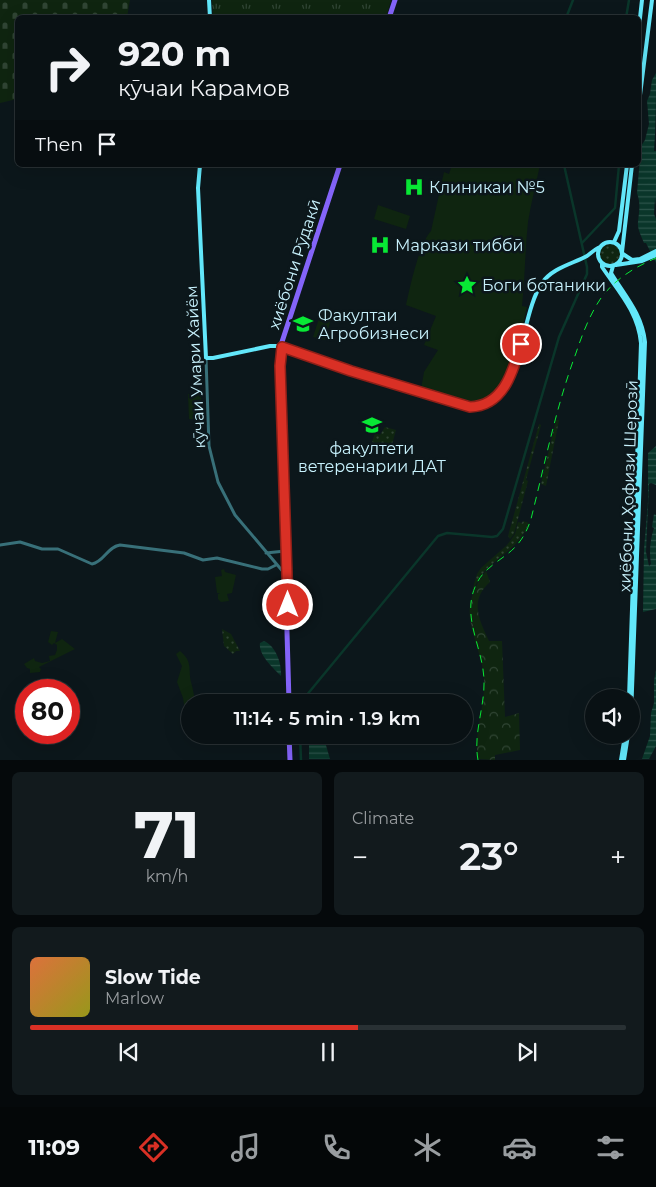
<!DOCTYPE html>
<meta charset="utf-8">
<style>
:root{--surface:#091114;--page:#121a1d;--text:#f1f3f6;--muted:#999da0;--line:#293134;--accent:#d93025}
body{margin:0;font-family:Montserrat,sans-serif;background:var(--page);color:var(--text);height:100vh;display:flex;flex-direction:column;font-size:19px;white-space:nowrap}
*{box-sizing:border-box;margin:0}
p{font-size:16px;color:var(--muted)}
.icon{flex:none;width:28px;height:28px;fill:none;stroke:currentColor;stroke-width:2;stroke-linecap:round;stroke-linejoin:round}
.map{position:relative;height:760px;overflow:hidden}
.sheet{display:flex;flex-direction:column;gap:12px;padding:12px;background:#05090b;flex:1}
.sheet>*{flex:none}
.banner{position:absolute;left:15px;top:15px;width:626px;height:152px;border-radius:8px;box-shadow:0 5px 20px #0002,0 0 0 1px var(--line);background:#091114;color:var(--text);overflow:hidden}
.controls{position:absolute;left:585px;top:689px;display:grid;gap:10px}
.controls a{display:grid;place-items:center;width:55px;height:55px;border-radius:50%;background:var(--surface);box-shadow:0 5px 20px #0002,0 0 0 1px var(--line);font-size:25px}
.speed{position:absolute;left:15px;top:679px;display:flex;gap:10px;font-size:25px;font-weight:700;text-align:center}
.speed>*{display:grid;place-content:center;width:65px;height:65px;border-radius:50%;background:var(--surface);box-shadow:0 5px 20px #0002,0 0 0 1px var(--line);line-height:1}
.speed .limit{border:8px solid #d22;background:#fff;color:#111}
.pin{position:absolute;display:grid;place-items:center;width:42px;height:42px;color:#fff;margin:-21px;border:2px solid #fff;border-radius:50%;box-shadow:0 1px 5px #0007}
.me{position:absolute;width:55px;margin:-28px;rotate:0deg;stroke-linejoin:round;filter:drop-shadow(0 0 4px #0008)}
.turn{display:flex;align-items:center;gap:18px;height:105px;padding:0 20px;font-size:22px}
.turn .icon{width:65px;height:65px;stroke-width:2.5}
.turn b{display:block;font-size:35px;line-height:42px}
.then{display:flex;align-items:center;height:48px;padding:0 20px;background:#0003;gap:10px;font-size:19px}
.big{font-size:38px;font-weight:600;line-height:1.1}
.sheet .widget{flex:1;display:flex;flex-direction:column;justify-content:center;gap:8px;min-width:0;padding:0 18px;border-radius:8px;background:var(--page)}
.sheet .dial{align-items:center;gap:0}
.dial b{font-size:65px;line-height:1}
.song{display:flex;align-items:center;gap:15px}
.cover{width:60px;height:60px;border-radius:8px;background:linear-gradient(135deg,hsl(20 70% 55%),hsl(60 70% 35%))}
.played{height:5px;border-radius:2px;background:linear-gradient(90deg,var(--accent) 55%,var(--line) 55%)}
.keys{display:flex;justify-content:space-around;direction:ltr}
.heat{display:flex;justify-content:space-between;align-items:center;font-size:28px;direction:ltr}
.sheet .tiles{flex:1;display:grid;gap:12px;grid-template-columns:1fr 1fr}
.widget:last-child{grid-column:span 2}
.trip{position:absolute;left:181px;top:694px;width:292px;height:50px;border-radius:25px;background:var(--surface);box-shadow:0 5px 20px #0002,0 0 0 1px var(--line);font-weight:600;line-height:50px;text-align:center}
.dock{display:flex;height:80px;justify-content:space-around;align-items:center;background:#040708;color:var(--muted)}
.dock .icon{width:35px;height:35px}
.dock .on{color:var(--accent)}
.dock b{font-size:22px;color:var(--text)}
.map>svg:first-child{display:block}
.grass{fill:url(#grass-dots)}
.forest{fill:url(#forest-crowns)}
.cemetery{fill:url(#cemetery-stones)}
.park{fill:url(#park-tufts)}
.garden{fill:#0f2510}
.water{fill:url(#water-rules)}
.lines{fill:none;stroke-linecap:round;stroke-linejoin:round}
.canal{stroke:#0a362a;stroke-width:2.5}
.tertiary{stroke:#387079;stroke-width:3}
.secondary{stroke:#62e7fa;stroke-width:4}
.trunk{stroke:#8464f9;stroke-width:5}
.rail{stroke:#08e935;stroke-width:1;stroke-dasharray:8 6;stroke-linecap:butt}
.route-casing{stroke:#8d1f18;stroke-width:12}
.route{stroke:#d93025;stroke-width:9}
.labels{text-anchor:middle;stroke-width:5;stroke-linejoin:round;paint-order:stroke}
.poi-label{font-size:16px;fill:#c8f2fd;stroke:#0c171b;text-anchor:start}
.street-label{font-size:16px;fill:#c8f2fd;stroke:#0c171b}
</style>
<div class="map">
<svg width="656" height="760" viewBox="0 0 656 760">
<defs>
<pattern id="grass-dots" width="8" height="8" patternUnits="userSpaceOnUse" patternTransform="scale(1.25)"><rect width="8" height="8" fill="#0f2510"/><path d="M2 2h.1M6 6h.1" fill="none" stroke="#304534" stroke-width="1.8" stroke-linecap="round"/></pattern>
<pattern id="forest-crowns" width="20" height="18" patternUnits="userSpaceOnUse" patternTransform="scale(1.25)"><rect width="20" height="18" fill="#0f2510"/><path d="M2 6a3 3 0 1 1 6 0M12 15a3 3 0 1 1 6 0" fill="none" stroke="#304534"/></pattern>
<pattern id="cemetery-stones" width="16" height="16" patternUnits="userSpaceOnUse" patternTransform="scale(1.25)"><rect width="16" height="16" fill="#0f2510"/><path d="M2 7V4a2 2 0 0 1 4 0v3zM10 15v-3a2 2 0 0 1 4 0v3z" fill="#304534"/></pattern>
<pattern id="park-tufts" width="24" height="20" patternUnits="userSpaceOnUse" patternTransform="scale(1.25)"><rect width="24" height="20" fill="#0f2510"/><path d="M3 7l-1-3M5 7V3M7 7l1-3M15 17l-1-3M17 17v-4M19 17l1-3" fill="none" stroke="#304534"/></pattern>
<pattern id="water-rules" width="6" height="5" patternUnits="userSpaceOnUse" patternTransform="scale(1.25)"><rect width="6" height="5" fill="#0a362a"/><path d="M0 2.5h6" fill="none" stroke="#2c544a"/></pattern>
</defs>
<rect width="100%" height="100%" fill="#0c171b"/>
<path class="grass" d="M600 254a10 10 0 1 1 20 0a10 10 0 1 1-20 0Z
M556 420H559L546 486 541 484Z
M539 424 541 425 526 480 528 481 514 534 510 539 508 536Z
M385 427 396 430 391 448 372 442 375 433 380 435Z
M523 521 529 523C519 548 501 554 484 572 479 578 476 585 472 591L477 574 481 568 507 545 515 534 518 522 522 523Z
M222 629 231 634 240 651H236L233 654 224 646Z"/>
<path class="forest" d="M486 571 490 582C469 600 479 620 489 641H502L505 717 519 713 520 750 495 755V760L478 759C473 733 486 705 484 678 483 656 467 627 470 606 472 593 477 582 486 571Z"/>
<path class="cemetery" d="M0 0H130L127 17 18 18 17 99 0 103Z"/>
<path class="park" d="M212 0H391L386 17 213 18Z"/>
<path class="garden" d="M452 165H540C536 184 531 203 528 222 525 250 525 278 522 306L527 307C519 338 513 398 474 403L421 389 424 372 438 350 424 345 436 316 406 305C410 287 419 244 431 231L444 172 449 174Z
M378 205 410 216 406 229 374 219Z
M322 309 333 312 325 340 313 337Z
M201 393 202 419H189L188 394Z
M224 569 225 572 236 575 232 593 227 594 229 601 221 602 218 599V594L220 593H217L215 577 222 576 221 570Z
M51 631 58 632 55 643 62 639 75 649 39 667 41 669 40 672 30 673V669L27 668 24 664 34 658 35 661 42 663 50 661 49 656 55 655 57 650V645L54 643 52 645 48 642Z
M180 651C193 662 188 668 191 682 193 689 194 695 195 702H190V731L186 732 184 729 185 711 183 698 177 682 182 666 176 654Z"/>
<path class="water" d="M656 73C656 99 656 126 654 151H656V206L655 197 654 214 656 219V263L646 243H644C642 237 637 229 638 222 639 212 641 204 637 193L641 146 645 140 649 124 647 101 650 94 652 80Z
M656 446V485L651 483 649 484 646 552 649 566 651 564C649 552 650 540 654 528L652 527 654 514 656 515V609L643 612 644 549 648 502V453Z
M264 641C276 646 282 664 281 676 274 669 258 655 260 643Z
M656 670V746L649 759H642L650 736 651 713 654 703V681Z
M309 735H323L330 759H309Z"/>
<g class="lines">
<path class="canal" d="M566 18 573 0
M626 18 629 0
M582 243 615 208 619 165
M301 702 438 536 447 533 492 537 497 536 503 529 559 337 587 274V267L564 165
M300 735 301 760"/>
<path class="tertiary" d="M206 358 209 446 218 482 235 515 285 574
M0 545 20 542 42 549H58L92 564C104 562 107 547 120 545L184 553 203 560 217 558 262 569H268L276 565
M266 553 285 551"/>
<path class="secondary" d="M209 0 210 18
M639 27 642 0
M639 103 652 0
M200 165 198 188 206 358H213L270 346H278L351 371 464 406C524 414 518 317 542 283 552 268 572 264 587 256 591 253 595 249 600 247
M598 254a12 12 0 1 1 24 0a12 12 0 1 1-24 0Z
M614 242 619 231 627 165
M622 252 632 165
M623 254 632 260 640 259 656 251
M602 264V267C619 292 638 312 641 343L629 698
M616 265 642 261 656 255
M613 266 611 273C625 296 642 314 645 342L631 716
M621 760 625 735
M624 760 628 735"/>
<path class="trunk" d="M389 18 395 0
M289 702 279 351 340 165
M289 735 290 760"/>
<path class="rail" d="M478 760C473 733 485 707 484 680 483 646 459 614 478 581 487 565 506 558 517 545 524 537 528 528 531 519 545 463 556 407 576 353 582 335 590 314 601 298 615 279 635 267 656 258"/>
</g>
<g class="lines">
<defs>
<path id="route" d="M288 605 280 366 282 347 351 371 470 407C504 406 513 371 521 344"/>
</defs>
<use href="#route" class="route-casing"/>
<use href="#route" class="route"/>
</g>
<defs>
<symbol id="hospital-bare" viewBox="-9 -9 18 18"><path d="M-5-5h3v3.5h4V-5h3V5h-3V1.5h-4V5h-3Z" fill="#08e935" stroke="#0c171b" stroke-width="2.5" paint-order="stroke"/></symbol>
<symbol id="sight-bare" viewBox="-9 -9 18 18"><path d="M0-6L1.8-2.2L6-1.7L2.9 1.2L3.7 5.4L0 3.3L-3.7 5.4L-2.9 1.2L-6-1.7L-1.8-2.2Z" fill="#08e935" stroke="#0c171b" stroke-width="2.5" paint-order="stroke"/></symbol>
<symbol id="university-bare" viewBox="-9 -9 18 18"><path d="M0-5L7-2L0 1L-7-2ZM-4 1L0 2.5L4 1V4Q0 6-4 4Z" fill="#08e935" stroke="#0c171b" stroke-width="2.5" paint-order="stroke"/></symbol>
</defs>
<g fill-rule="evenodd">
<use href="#hospital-bare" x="400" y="173" width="28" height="28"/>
<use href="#hospital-bare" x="366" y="231" width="28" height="28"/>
<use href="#sight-bare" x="453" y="271" width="28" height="28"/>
<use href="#university-bare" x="289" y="310" width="28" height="28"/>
<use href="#university-bare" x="358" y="411" width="28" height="28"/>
</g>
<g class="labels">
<g class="poi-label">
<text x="429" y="193">Клиникаи №5</text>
<text x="395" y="251">Маркази тиббӣ</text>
<text x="482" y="291">Боги ботаники</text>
<text x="318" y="321">Факултаи<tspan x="318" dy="18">Агробизнеси</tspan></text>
<text x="372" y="454" text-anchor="middle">факултети<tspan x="372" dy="18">ветеренарии ДАТ</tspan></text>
</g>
<g class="street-label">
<text transform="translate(294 264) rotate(-72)" y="6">хиёбони Рӯдакӣ</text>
<text transform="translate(195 367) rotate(-93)" y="6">кӯчаи Умари Хайём</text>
<text transform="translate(628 486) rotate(-88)" y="6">хиёбони Ҳофизи Шерозӣ</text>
</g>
</g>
</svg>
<div class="controls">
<a><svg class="icon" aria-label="sound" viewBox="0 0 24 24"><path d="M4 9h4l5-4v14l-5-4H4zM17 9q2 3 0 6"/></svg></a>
</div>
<div class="speed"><div class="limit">80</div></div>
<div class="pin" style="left:521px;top:344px;background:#d93025"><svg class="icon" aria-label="arrive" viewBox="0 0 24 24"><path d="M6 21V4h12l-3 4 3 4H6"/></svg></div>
<svg class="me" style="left:288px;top:605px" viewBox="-20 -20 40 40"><circle r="17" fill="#d93025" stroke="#fff" stroke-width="3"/><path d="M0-11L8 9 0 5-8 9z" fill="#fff"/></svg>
<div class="trip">11:14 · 5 min · 1.9 km</div>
<div class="banner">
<div class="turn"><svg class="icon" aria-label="right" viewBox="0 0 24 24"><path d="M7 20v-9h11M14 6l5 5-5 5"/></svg><div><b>920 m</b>кӯчаи Карамов</div></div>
<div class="then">Then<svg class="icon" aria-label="arrive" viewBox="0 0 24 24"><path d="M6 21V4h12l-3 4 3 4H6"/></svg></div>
</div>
</div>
<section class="sheet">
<div class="tiles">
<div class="widget dial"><b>71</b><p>km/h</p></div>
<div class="widget"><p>Climate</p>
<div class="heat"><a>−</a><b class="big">23°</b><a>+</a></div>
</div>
<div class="widget">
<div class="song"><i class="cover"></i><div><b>Slow Tide</b><p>Marlow</p></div></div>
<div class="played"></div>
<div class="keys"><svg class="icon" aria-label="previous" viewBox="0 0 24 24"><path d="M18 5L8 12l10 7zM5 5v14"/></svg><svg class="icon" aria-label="pause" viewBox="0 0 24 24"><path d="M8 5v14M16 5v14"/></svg><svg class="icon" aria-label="next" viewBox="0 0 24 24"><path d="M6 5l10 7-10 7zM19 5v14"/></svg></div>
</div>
</div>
</section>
<nav class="dock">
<b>11:09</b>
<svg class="icon on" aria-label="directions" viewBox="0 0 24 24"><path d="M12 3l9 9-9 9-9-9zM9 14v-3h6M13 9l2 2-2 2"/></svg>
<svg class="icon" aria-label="music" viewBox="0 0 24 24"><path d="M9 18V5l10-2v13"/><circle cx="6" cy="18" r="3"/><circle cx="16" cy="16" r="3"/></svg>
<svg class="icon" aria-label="phone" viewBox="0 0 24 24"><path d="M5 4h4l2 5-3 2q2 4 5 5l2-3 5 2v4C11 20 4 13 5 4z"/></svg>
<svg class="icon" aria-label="climate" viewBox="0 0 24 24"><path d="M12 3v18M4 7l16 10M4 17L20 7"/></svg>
<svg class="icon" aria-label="car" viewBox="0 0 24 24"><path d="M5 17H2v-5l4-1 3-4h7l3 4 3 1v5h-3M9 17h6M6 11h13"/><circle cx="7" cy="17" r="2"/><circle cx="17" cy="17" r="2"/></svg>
<svg class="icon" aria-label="filters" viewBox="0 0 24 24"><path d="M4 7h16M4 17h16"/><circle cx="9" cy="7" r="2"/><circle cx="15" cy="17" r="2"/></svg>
</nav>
